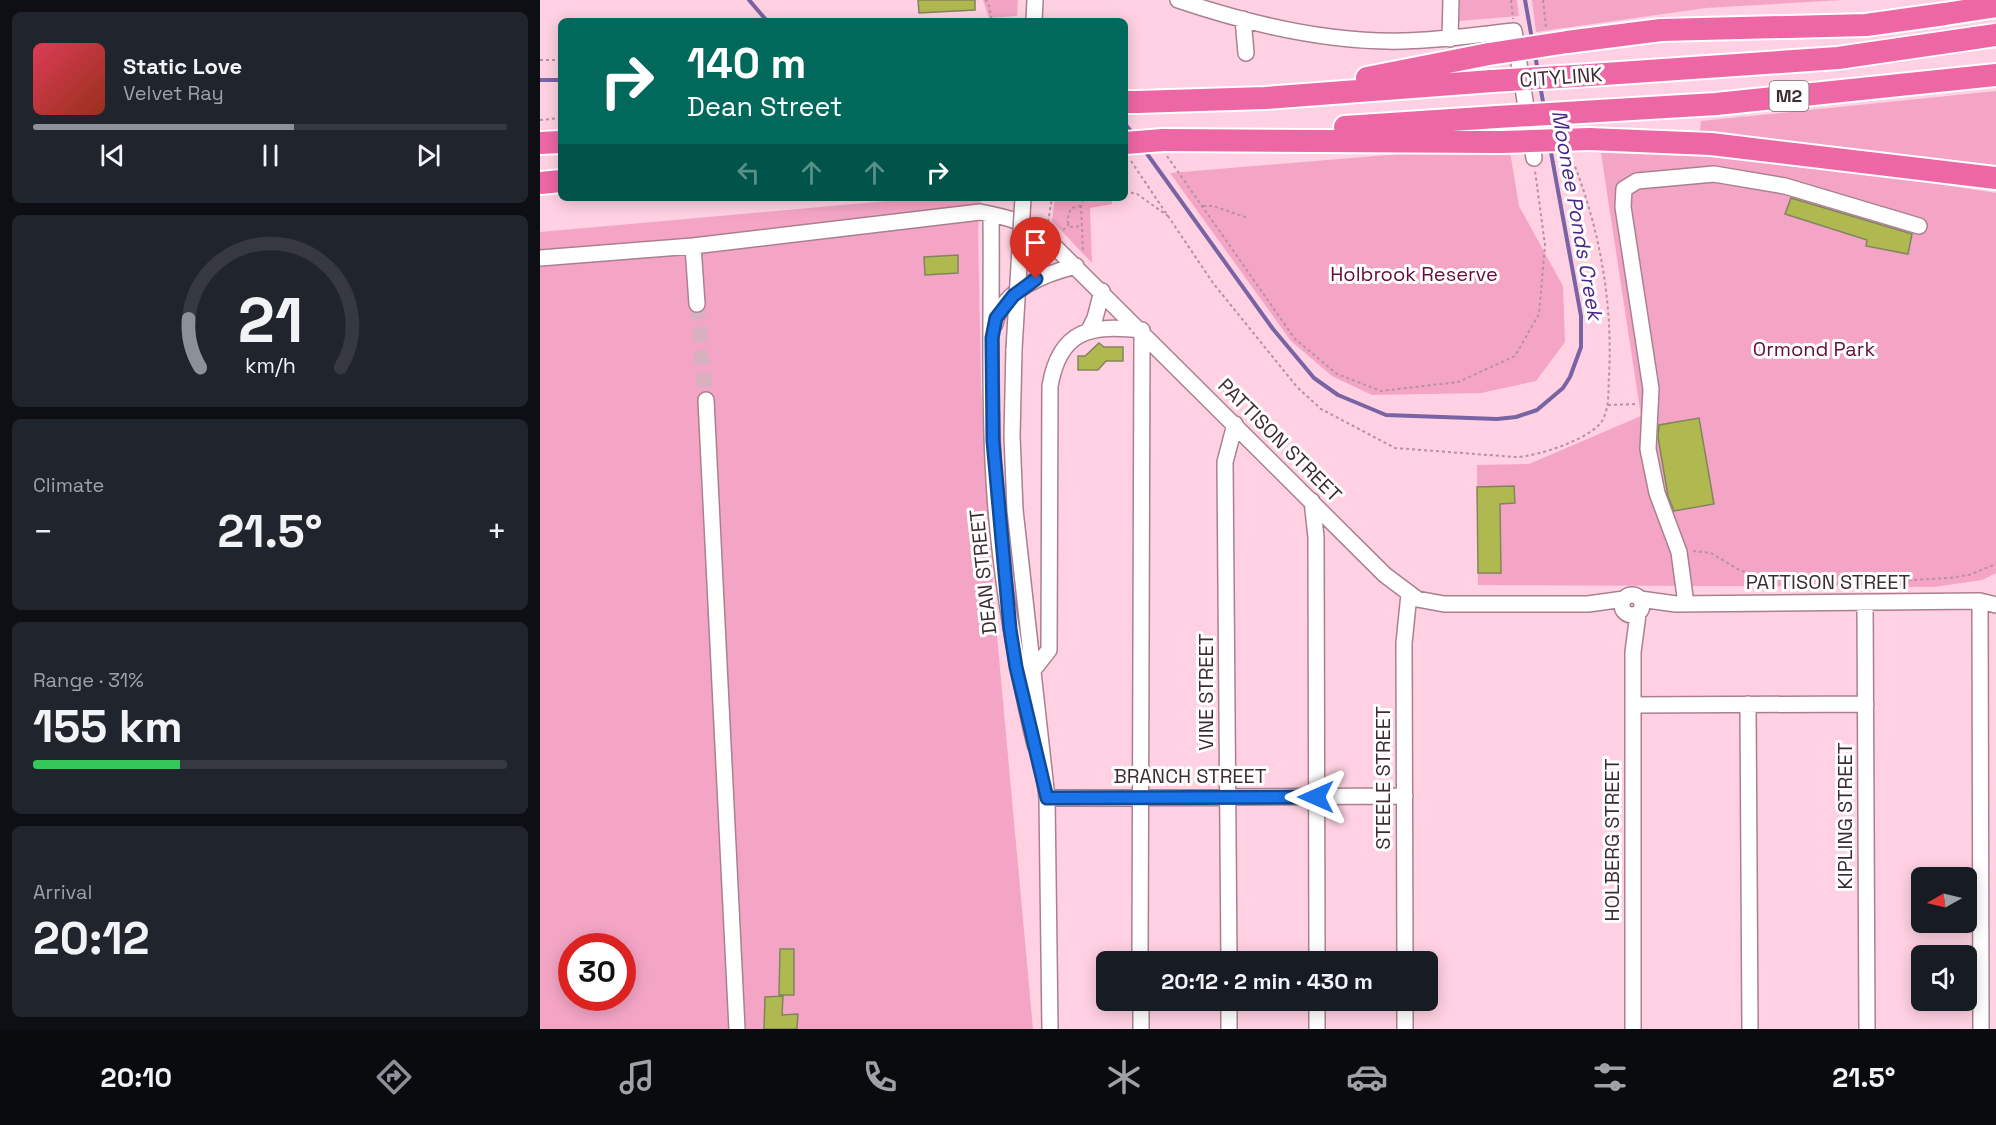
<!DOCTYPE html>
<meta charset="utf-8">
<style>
:root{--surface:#171b24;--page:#20242c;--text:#f1f3f6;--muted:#9ea1a6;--line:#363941;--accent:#8c9099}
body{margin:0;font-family:"Space Grotesk",sans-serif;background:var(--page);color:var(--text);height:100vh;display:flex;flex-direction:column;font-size:22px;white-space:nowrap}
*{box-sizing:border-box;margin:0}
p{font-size:20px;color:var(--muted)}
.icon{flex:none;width:33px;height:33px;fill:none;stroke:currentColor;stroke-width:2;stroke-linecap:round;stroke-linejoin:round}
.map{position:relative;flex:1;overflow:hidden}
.details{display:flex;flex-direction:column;gap:12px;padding:12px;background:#0d0f14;width:540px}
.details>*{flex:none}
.banner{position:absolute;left:18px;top:18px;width:570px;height:183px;border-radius:9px;box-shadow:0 3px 15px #0003;background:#00695c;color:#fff;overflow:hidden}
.needle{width:39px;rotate:262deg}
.controls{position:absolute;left:1371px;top:867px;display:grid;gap:12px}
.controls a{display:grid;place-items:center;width:66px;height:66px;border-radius:9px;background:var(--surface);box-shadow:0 3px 15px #0003;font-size:30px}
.speed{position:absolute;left:18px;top:933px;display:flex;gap:12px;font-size:30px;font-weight:700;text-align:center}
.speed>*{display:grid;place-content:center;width:78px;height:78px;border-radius:50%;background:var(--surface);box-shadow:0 3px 15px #0003;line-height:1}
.speed .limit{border:9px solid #d22;background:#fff;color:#111}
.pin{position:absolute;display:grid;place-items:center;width:51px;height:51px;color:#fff;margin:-62px -26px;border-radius:50% 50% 50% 0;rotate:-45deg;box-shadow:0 0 6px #0007}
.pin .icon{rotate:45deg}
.me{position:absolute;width:66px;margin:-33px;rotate:270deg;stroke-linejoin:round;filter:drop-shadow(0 0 4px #0008)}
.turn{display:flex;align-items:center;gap:21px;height:126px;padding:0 30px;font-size:27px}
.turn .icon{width:78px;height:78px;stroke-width:2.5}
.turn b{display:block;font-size:42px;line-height:51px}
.lanes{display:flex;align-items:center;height:57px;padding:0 30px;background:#0003;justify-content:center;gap:30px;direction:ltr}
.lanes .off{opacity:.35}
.big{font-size:45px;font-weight:700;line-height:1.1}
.details .widget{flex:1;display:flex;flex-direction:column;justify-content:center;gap:9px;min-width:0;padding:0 21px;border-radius:9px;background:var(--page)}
.details .dial{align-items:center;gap:0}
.dial svg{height:156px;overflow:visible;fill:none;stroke:var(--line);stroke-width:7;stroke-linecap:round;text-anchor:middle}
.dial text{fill:var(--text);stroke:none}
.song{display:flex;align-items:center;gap:18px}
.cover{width:72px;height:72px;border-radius:9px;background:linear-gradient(135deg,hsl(350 70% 55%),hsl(10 70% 35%))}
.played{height:6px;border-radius:3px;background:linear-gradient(90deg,var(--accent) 55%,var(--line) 55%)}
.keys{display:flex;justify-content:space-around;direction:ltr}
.heat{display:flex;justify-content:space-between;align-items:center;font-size:33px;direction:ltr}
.charge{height:9px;border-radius:4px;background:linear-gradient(90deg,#34c759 31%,var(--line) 0)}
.trip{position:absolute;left:556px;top:951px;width:342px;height:60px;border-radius:9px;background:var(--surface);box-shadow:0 3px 15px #0003;font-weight:700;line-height:60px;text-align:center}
.tab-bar{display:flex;height:96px;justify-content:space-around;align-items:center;background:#090b0e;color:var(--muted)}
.tab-bar .icon{width:42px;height:42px}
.tab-bar .on{color:var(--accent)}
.tab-bar b{font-size:27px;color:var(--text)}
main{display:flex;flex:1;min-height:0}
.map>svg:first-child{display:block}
.green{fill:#f4a5c5;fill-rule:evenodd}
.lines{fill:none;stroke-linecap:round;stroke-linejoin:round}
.stream{stroke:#7863a4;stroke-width:4}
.building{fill:#b0b950;stroke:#80855e;stroke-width:1.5}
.minor-tunnel{stroke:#d8b0bf;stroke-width:15;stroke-dasharray:15 8;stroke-linecap:butt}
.minor-casing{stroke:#aa8090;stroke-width:18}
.highway-casing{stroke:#fff;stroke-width:26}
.path{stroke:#b5929f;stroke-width:2;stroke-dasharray:3 3;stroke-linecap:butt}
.minor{stroke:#fff;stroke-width:15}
.highway{stroke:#ed67a5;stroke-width:22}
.minor-bridge-casing{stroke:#aa8090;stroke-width:18;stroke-linecap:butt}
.highway-bridge-casing{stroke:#fff;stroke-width:26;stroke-linecap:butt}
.minor-bridge{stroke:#fff;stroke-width:15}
.highway-bridge{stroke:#ed67a5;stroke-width:22}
.route-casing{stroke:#114b97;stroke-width:15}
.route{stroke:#1a73e8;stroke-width:10}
.labels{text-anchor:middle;stroke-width:6;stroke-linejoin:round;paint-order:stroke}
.shield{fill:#fff;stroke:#786b70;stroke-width:1.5}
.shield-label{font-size:18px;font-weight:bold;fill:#3e2c33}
.street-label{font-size:20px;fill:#3e2c33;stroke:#fff}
.park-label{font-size:20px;fill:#650c3c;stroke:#fff}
.water-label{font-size:21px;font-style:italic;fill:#4b268d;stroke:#fff}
</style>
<main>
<section class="details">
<div class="widget">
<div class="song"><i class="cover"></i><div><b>Static Love</b><p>Velvet Ray</p></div></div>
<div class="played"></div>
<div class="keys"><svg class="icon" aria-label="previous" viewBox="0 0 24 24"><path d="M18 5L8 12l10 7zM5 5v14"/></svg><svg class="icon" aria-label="pause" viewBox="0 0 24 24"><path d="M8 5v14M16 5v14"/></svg><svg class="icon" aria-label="next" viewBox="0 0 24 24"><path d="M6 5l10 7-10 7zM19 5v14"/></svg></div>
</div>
<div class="widget dial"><svg viewBox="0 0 100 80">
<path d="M14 69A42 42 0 1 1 86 69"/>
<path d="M14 69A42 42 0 0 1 8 44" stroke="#8c9099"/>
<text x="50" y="56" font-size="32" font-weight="700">21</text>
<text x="50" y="72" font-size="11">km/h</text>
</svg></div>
<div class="widget"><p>Climate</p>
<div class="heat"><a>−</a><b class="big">21.5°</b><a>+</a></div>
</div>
<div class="widget"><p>Range · 31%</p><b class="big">155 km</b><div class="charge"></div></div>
<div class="widget"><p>Arrival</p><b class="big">20:12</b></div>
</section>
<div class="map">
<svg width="1456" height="1029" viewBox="0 0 1456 1029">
<rect width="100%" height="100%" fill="#ffd1e2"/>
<path class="green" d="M443 0H478L477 16 449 18Z
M920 0H977L979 16 919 21Z
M992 0H1302L1166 8 996 32Z
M1456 91V165L1160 131 1161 121Z
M969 145 979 206 1023 286 1025 342 996 381 941 393 832 395 792 376 751 341 630 173Z
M1061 153 1210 155 1456 193V573L1442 580 1394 587 938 585 937 465 989 464 1101 416Z
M380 198H441L438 230 441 384 454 603 493 1029H0V232ZM32 946H82V998H32Z
M515 198H572V204L550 208 552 263 512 221Z"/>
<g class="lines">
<path class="stream" d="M209 0 227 21
M985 0 992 39
M995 55 998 71
M0 80H21
M1000 85 1004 107
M585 124 594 135
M605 151 733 329 774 378 798 395 846 415 957 419 976 417 997 410 1023 388 1030 377 1041 347V316L1010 147"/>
</g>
<path class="building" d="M378 0H435V10L379 13Z
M1251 198 1372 234 1368 254 1326 246 1327 240 1245 214Z
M418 255V273L385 275 384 257Z
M559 343 564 347H583V361H566L558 370H538V356H545Z
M1159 418 1174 504 1134 511 1128 496 1118 437 1119 425Z
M974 486 975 503 960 504 961 573H938L937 487Z
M240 949H254V995H239Z
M243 996 242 1015 258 1014 257 1029H224L225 997Z"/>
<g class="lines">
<path class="minor-tunnel" d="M157 304 166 400"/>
<defs>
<path id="minor" d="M638 0C709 24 788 43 864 41 901 40 937 35 974 31L994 158
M703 19 706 53
M494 21 495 0
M910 39 911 0
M451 215C452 297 449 379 453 461 457 557 473 652 495 745
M153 246 157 304
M0 258 153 246 440 212C465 217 485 221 505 237L845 575 877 599 904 604H1048L1084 599
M455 324C461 290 507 273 536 266
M549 330 555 318 562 291
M474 349 472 436 475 510 507 798 510 1029
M166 400 197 1029
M772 501 776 537 777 962
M1082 605a10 10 0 1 1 20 0a10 10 0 1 1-20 0Z
M1100 599 1136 604 1440 601 1456 605
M1440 601 1441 1029
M1325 602 1327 1029
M1146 604 1139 552 1117 493 1108 449 1111 389 1083 207 1084 189 1097 181 1174 174 1245 186 1379 226
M494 669 509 650 510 386C520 328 552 325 602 330L600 962
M1208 704 1210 1029
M1093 705 1326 704
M507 798 865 796
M689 962 685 462 695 424
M865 962 864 643 869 594
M601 1000V1029
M689 1000V1029
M777 1000V1029
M865 1000V1029
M1093 1029V652L1098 614"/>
<path id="highway" d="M1027 42 1121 30 1326 25 1405 14
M1035 76 1298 58 1435 38
M827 78 949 54
M597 102 725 98 952 81
M1042 112 1176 104 1456 75
M805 127 957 117
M1049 139 1171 144 1456 178
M623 140 962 142
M0 143 21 142
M0 183 21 181"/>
</defs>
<use href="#minor" class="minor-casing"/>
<use href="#highway" class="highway-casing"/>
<path class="path" d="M445 0 448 2 452 21
M971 0 973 19
M1003 0 1006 27
M0 60H21
M0 120 21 118
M627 156 755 339 797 374 841 391 918 382 975 356 999 314 1005 245 995 171
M591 161 673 283 757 387 781 409 855 448 975 457C996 457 1051 439 1062 421 1070 407 1068 391 1069 376 1073 300 1059 226 1031 156
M585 191 597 194 628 216
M541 206 531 208 527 221 531 227 542 226
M663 206H673L708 218
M508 222 512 198
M523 230 529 224
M543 250 541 206 544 198
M1068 405 1097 404
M1153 551 1171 553 1201 571 1215 574H1262L1299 584 1409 578 1429 575 1456 564"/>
<use href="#minor" class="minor"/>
<use href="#highway" class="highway"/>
<defs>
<path id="minor-bridge" d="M474 349 483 198"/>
<path id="highway-bridge" d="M1405 14 1456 6
M1435 38 1456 35
M949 54 1027 42
M952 81 1035 76
M585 102H597
M957 117 1042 112
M962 142 1049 139
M585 143 623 140"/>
</defs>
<use href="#minor-bridge" class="minor-bridge-casing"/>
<use href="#highway-bridge" class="highway-bridge-casing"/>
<use href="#minor-bridge" class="minor-bridge"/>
<use href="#highway-bridge" class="highway-bridge"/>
</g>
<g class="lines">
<defs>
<path id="route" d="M496 279 473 296 456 318 452 338 453 441 470 629 476 667 507 798 776 797"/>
</defs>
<use href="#route" class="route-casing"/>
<use href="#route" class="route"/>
</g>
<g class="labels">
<rect class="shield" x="1229.5" y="81" width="39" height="30" rx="4.5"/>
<g class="shield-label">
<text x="1249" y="102">M2</text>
</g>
<g class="street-label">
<text transform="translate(1021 77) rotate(-4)" y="7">CITYLINK</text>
<text transform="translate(740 440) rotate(45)" y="7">PATTISON STREET</text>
<text transform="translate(443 572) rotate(-96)" y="7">DEAN STREET</text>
<text x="1288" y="589">PATTISON STREET</text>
<text transform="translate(666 692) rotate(-90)" y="7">VINE STREET</text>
<text x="650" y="783">BRANCH STREET</text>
<text transform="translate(843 778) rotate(-90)" y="7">STEELE STREET</text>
<text transform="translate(1305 816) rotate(-90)" y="7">KIPLING STREET</text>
<text transform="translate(1072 840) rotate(-90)" y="7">HOLBERG STREET</text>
</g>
<g class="park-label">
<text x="874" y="281">Holbrook Reserve</text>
<text x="1274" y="356">Ormond Park</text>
</g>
<g class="water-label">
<text transform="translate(1037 215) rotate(80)" y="7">Moonee Ponds Creek</text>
</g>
</g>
</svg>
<div class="controls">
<a><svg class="needle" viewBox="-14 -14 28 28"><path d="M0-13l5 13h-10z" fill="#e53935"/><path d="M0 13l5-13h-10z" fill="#9ea1a6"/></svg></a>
<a><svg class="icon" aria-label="sound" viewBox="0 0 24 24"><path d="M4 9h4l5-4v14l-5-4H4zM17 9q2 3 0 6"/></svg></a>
</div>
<div class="speed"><div class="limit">30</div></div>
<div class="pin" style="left:496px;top:279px;background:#d93025"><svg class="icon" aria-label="arrive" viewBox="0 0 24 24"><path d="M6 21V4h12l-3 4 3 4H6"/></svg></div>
<svg class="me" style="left:776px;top:797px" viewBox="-20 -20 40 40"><path d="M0-17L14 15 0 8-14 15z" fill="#1a73e8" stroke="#fff" stroke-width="4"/></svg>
<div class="trip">20:12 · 2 min · 430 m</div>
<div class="banner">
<div class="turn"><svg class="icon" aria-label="right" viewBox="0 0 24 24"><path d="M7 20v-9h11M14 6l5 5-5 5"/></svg><div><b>140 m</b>Dean Street</div></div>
<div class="lanes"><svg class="icon off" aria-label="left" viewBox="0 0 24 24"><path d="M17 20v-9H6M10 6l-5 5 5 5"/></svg><svg class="icon off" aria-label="ahead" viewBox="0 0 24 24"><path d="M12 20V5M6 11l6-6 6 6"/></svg><svg class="icon off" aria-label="ahead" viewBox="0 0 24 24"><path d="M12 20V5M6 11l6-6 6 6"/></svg><svg class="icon" aria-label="right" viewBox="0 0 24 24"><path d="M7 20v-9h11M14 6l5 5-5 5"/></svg></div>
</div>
</div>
</main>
<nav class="tab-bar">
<b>20:10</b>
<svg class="icon on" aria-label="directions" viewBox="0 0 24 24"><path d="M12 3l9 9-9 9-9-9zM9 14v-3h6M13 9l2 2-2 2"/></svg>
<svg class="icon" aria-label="music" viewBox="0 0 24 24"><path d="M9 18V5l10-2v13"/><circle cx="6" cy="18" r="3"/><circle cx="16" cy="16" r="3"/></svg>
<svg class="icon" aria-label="phone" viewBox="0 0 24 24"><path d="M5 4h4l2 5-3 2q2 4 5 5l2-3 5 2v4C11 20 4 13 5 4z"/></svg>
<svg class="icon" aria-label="climate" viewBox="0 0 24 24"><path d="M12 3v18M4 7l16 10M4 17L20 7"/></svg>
<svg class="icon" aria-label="car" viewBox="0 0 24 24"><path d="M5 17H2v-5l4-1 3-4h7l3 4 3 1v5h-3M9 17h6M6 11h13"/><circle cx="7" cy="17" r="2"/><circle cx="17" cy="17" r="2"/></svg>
<svg class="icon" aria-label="filters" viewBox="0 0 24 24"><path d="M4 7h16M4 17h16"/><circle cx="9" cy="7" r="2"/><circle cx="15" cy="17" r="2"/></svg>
<b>21.5°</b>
</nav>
